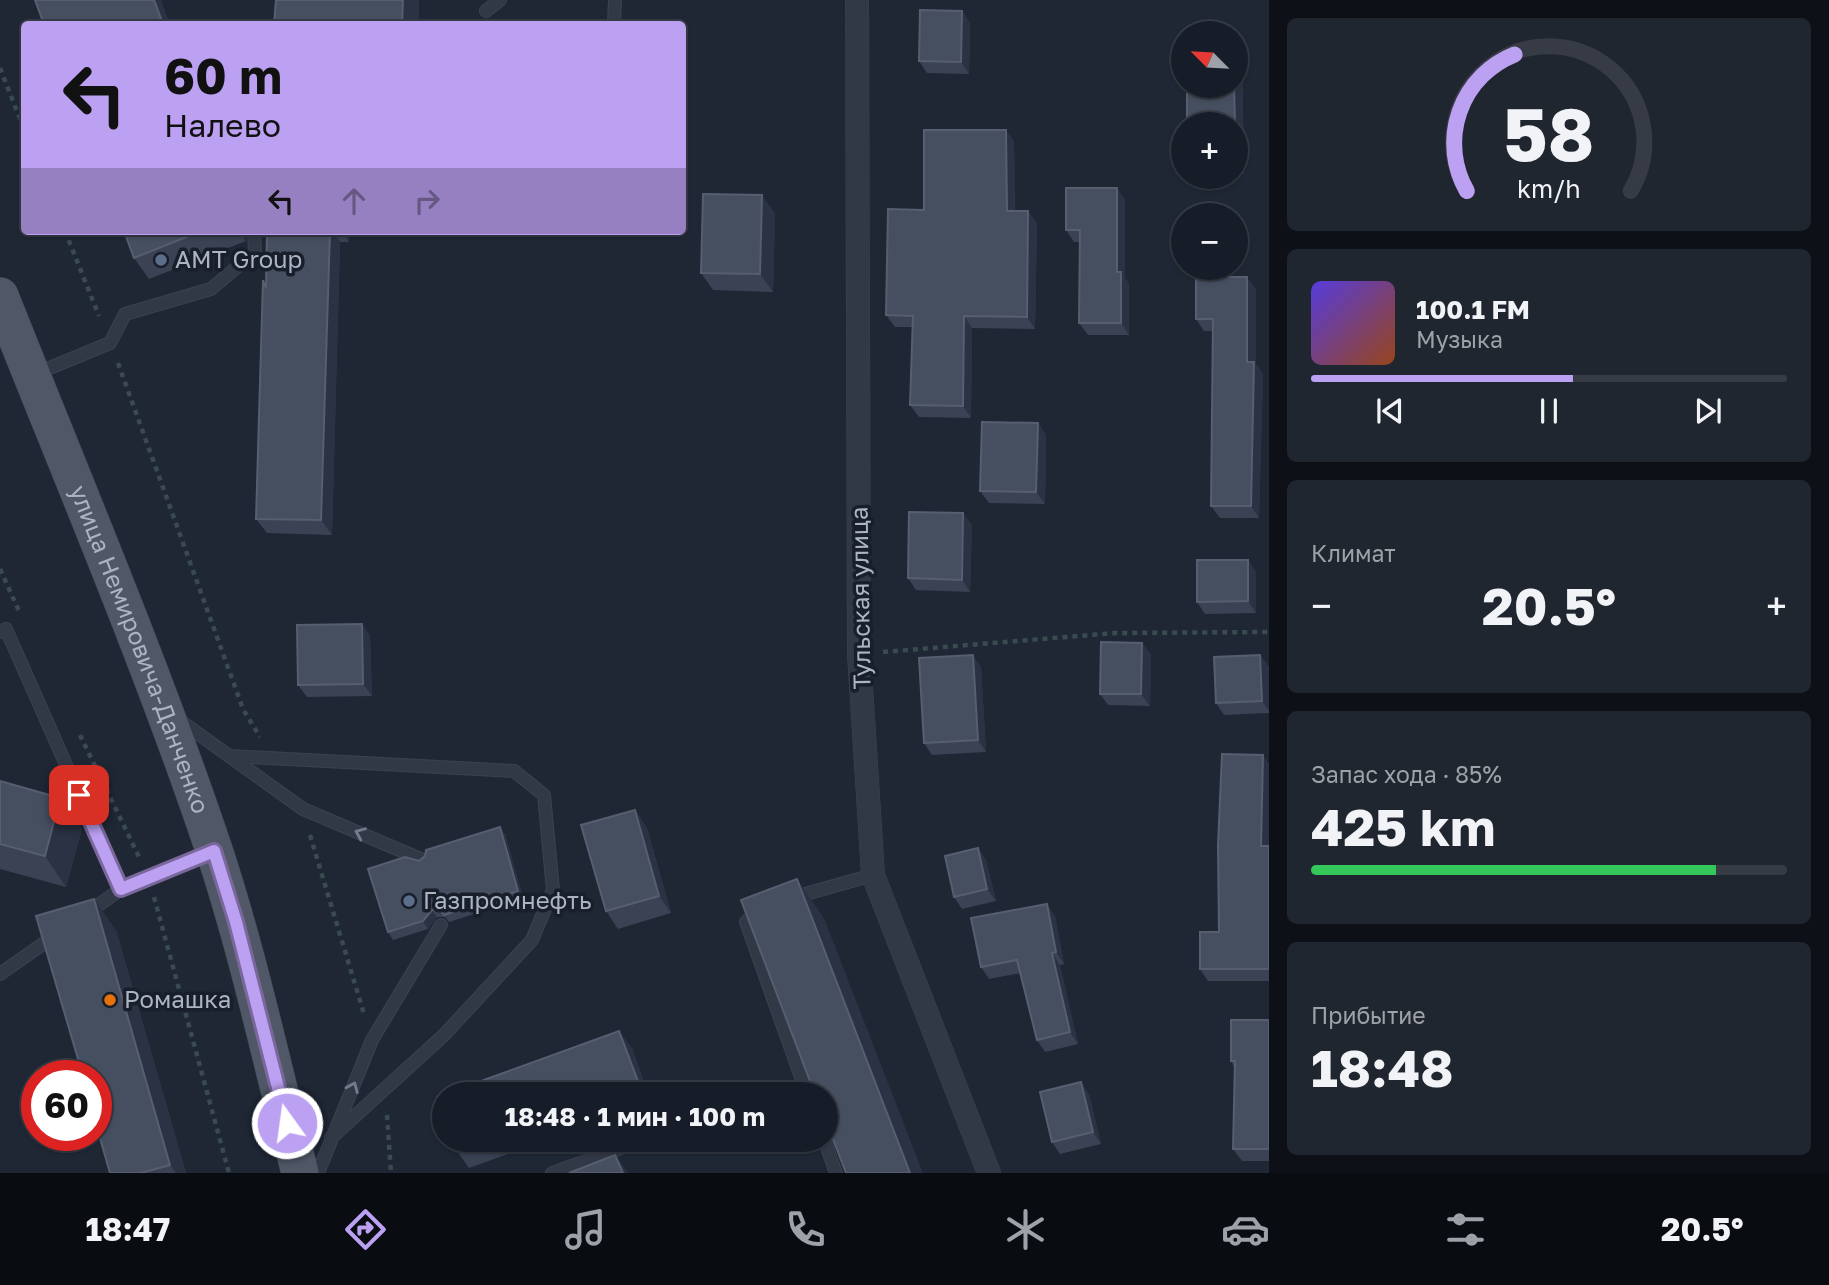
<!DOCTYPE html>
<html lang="ru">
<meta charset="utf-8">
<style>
:root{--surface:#171d28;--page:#202630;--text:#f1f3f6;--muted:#9ea2a8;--line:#363b45;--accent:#bca0f2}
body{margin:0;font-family:"Golos Text",sans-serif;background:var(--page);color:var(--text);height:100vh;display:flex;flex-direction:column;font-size:26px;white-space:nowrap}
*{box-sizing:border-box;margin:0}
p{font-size:23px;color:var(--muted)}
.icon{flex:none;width:38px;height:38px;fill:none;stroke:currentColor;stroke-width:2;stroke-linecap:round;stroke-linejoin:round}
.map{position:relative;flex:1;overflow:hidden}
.panel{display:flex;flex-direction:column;gap:18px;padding:18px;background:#0d1016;width:560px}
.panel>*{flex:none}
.hud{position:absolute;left:21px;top:21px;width:665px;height:214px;border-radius:7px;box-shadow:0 2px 5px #0004,0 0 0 2px var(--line);background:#bca0f2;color:#111;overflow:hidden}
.needle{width:46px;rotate:294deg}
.controls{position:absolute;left:1171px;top:21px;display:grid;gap:14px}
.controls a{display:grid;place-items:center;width:77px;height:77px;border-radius:50%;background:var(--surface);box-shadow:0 2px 5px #0004,0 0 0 2px var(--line);font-size:35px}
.speed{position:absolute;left:21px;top:1060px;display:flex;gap:14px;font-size:35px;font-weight:700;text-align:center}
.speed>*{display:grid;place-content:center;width:91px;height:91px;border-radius:50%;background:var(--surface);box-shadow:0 2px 5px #0004,0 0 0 2px var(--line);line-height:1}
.speed .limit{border:10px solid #d22;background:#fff;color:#111}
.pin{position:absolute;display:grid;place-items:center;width:60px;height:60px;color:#fff;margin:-30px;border-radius:14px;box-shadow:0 4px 10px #0006}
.me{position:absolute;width:77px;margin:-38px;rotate:346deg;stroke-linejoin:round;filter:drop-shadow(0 0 5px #0008)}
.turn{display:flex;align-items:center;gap:24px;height:147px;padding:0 28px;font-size:32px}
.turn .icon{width:91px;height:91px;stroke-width:2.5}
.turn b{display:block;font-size:49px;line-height:60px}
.lanes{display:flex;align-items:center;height:66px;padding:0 28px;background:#0003;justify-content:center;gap:35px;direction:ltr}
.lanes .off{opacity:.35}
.big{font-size:52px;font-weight:700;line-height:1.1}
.panel .widget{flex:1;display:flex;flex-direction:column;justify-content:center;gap:10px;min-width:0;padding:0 24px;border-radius:10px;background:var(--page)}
.panel .dial{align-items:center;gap:0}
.dial svg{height:182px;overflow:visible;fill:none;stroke:var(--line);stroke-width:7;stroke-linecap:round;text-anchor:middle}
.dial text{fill:var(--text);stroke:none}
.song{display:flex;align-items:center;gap:21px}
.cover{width:84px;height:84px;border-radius:10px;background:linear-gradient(135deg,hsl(250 70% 55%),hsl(20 70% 35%))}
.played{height:7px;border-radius:4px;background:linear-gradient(90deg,var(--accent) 55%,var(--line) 55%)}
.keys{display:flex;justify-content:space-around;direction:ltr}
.heat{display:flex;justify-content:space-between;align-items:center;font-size:38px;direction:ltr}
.charge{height:10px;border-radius:5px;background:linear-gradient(90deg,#34c759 85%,var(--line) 0)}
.trip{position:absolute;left:432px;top:1082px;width:406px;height:70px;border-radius:35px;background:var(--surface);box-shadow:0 2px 5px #0004,0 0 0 2px var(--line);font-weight:700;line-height:70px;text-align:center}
.tabs{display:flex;height:112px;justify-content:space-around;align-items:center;background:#090c10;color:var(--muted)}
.tabs .icon{width:49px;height:49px}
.tabs .selected{color:var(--accent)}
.tabs b{font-size:32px;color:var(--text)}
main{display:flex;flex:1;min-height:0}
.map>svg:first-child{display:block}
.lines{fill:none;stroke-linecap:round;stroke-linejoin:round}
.lane-casing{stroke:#3c424f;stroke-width:14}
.street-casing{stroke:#3c424f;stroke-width:24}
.primary-casing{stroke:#3c424f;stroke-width:38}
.path{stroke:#394b4f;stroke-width:4.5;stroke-dasharray:5 5;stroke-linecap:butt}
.lane{stroke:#323946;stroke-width:12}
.street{stroke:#323946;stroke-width:23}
.primary{stroke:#505766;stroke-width:37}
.wall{fill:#3a4254}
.shaded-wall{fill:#2a3243}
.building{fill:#464f60;stroke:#565e70;stroke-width:2}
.oneway{stroke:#757c8b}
.route-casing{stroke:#7a689d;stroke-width:18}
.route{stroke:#bca0f2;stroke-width:12}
.service-dot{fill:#5c6f8a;stroke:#181e2a;stroke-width:2.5}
.food-dot{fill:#e8710a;stroke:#181e2a;stroke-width:2.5}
.labels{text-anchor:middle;stroke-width:7;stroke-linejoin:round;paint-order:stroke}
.poi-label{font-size:24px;fill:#acb3c3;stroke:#181e2a;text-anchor:start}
.street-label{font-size:24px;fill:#acb3c3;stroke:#181e2a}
</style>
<main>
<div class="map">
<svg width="1269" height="1173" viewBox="0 0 1269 1173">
<rect width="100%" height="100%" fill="#1f2735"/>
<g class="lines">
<defs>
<path id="lane" d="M486 11 500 0
M614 24 615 0
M35 374 110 343 125 314 211 289 255 252 254 231
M0 632 6 629 121 889
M179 720 303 809 423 860
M229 756 514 771 544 795 553 890 532 940 444 1035 331 1138
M791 898 873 875
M758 910 746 922 807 1094
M86 914 121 889 211 852
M0 974 57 934
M824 1139 836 1173
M318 1173 372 1040 441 925
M552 1173 619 1149"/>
<path id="street" d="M857 0 859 654 873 875 989 1173"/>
<g id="primary">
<path id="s1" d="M0 296C73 480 151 663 214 850 249 956 272 1065 300 1173"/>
</g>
</defs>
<use href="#lane" class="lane-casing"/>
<use href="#street" class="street-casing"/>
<use href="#primary" class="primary-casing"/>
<path class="path" d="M0 68 24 129
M65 231 99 316
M118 363 243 709 260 737
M0 569 19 611
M883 652 1115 633 1269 632
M80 735 140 859
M310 835 364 1014
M154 897 229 1173
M387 1115 391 1173"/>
<use href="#lane" class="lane"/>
<use href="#street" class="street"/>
<use href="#primary" class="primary"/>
</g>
<path class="wall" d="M962 11 970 23 969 74 927 73 919 61Z
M1242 47 1244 174H1236V124Z
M1014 141 1015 211H1028L1037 223 1035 329 972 328 971 418 919 417 910 405 912 327H895L886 315 924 210Z
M1117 188 1125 200V278L1129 284V335H1088L1079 323 1080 242H1074L1066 230Z
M775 213 773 292 713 290 701 273Z
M124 231H247L246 241 149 279 134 258Z
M267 231H349V242H340L332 535 267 533 256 519 263 280 266 285Z
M1256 289V364L1263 374 1259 518H1220L1211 506 1213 331H1204L1196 319Z
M1038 423 1046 435 1045 504 989 503 980 491Z
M972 525 970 592 916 590 908 578Z
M1248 560 1256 572V613L1205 614 1197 602Z
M362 624 370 636 372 696 307 697 298 685Z
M1142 643 1151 655 1150 706 1108 705 1100 694Z
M1260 655 1269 667V713L1224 715 1216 703Z
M981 667 986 752 932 755 924 743Z
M1269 764V981H1208L1200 969 1219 932Z
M0 781 60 798 82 829 66 887 0 869Z
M635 810 647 828 671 913 618 929 606 911Z
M505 834 523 898 449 922 445 917H437L428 929 393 940 388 932 419 861Z
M978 848 986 860 996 901 962 909 954 897Z
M1047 904 1055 916 1064 964 1060 965 1078 1044 1045 1052 1037 1040 1021 973 989 979 981 967Z
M116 930 186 1173H110Z
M1269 1020V1161H1242L1233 1149 1234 1067 1231 1061Z
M632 1048 648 1094H445Z
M1089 1094 1101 1144 1060 1154 1052 1142Z
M452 1139H549L469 1168 457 1151Z"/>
<path class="shaded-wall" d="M154 0H161L170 24H163Z
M403 0H419V24H402Z
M962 11 970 23 969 74 961 62Z
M1236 38 1242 47 1244 174 1236 162 1234 86H1236Z
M1006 130 1014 141 1015 223 1007 211Z
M1117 188 1125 200V278L1129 284V335L1121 323 1117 272Z
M762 195 775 213 773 292 760 274Z
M1028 211 1037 223 1035 329 1027 317Z
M239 231H247L246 241Z
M330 231H333L340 242 332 535 321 520Z
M342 231H349V242Z
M1247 277 1256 289V364L1263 374 1259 518 1251 506 1247 362Z
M964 316 972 328 971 418 963 406Z
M1038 423 1046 435 1045 504 1036 492Z
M963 513 972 525 970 592 962 580Z
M1248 560 1256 572V613L1248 601Z
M362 624 370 636 372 696 363 684Z
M1142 643 1151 655 1150 706 1141 694Z
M973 655 981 667 986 752 978 740Z
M1260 655 1269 667V711L1262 701Z
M1263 755 1269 764V857L1261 846Z
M60 798 82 829 66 887 45 856Z
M635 810 647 828 671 913 659 896Z
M500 827 505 834 523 898 518 891Z
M978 848 986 860 996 901 987 889Z
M797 879 824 918 923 1173H910Z
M94 899 116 930 186 1173H176L170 1165Z
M1047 904 1055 916 1064 964 1056 952Z
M432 910 437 917 428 929 423 921Z
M1052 953 1060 965 1078 1044 1070 1032Z
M619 1031 632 1048 648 1094H645L639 1084Z
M1081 1082 1089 1094 1101 1144 1093 1132Z
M615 1155 628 1173H623Z"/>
<path class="building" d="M35 0H154L163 24H44Z
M276 0H403L402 24H274Z
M920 10 962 11 961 62 919 61Z
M1182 36H1183V77Z
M1187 86H1234L1235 124H1187Z
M924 130H1006L1007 211H1028L1027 317 964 316 963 406 910 405 913 316 886 315 888 209 924 210Z
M1066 188H1117V272H1121V323H1079L1080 230H1066Z
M703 194 762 195 760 274 701 273Z
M124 231H201L134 258Z
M267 231H330L321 520 256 519 263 280 266 288Z
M1196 277H1247V362H1254L1251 506H1211L1213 319H1196Z
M982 422 1038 423 1036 492 980 491Z
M909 512 963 513 962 580 908 578Z
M1197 560H1248V601L1197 602Z
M362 624 363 684 298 685 297 625Z
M1101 642 1142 643 1141 694H1100Z
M973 655 978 740 924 743 919 658Z
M1260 655 1262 701 1216 703 1214 657Z
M1222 754 1263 755 1261 846H1269V969H1200V932H1219L1218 846Z
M0 781 60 798 45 856 0 844Z
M635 810 659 896 606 911 581 825Z
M500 827 518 891 444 915 440 910H432L423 921 388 932 368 869 405 857 419 861 425 856 426 850Z
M978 848 987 889 954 897 945 856Z
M797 879 910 1173H846L826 1121V1094H815L741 900Z
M94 899 170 1165 141 1173H110L96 1124V1076H83L36 916Z
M1047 904 1056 952 1052 953 1070 1032 1037 1040 1017 960 981 967 971 918Z
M1231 1020H1269V1149H1233L1235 1061H1231Z
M619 1031 639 1084 613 1094H445Z
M1081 1082 1093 1132 1052 1142 1040 1092Z
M444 1094V1118L437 1097Z
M452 1139H489L457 1151Z
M615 1155 623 1173H569Z"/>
<defs><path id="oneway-chevron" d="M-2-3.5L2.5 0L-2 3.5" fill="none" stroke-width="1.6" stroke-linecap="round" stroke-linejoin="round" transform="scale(1.75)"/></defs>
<g class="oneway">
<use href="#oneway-chevron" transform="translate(360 833) rotate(-157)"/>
<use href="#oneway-chevron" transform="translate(353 1087) rotate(-67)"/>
</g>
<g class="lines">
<defs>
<path id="route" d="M79 795 121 889 214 851 236 922 287 1123"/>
</defs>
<use href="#route" class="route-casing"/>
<use href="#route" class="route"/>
</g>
<g class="service-dot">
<circle cx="161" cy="260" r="7"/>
<circle cx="409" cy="901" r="7"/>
</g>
<circle class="food-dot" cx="110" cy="1000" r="7"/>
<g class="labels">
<g class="poi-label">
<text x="175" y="268">АМТ Group</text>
<text x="423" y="909">Газпромнефть</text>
<text x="124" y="1008">Ромашка</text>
</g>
<g class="street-label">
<text transform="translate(861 598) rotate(-91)" y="8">Тульская улица</text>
<text dy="8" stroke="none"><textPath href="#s1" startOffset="380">улица Немировича-Данченко</textPath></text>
</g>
</g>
</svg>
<div class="controls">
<a><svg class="needle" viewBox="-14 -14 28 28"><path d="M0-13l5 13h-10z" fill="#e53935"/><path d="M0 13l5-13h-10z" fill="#9ea2a8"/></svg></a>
<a>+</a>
<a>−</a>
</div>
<div class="speed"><div class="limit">60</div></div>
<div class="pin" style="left:79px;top:795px;background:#d93025"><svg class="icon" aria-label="arrive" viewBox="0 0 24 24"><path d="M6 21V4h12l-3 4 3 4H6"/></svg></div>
<svg class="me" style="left:287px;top:1123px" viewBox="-20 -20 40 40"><circle r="17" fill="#bca0f2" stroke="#fff" stroke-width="3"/><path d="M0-11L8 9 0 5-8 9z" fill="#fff"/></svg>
<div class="trip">18:48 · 1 мин · 100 m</div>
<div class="hud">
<div class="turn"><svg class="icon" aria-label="left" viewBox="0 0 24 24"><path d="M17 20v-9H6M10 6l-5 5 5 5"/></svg><div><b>60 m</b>Налево</div></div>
<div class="lanes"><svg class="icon" aria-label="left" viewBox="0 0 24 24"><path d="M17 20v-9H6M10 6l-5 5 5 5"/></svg><svg class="icon off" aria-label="ahead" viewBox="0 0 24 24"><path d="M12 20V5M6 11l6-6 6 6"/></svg><svg class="icon off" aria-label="right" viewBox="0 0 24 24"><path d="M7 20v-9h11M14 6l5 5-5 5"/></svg></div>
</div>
</div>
<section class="panel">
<div class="widget dial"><svg viewBox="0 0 100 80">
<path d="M14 69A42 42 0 1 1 86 69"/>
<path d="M14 69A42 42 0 0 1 35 9" stroke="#bca0f2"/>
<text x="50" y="56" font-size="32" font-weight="700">58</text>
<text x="50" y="72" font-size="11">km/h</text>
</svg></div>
<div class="widget">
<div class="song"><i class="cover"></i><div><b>100.1 FM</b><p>Музыка</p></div></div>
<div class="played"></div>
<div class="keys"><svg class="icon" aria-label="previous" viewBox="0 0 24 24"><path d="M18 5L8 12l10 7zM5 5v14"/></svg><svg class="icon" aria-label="pause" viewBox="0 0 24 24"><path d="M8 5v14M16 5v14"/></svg><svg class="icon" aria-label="next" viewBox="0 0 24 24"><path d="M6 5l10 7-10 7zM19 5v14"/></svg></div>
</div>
<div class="widget"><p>Климат</p>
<div class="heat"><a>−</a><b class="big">20.5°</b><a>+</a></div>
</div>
<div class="widget"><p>Запас хода · 85%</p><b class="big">425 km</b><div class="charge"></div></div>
<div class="widget"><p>Прибытие</p><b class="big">18:48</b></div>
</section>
</main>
<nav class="tabs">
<b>18:47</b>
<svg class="icon selected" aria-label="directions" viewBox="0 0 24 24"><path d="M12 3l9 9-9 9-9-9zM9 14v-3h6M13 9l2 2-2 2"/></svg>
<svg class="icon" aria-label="music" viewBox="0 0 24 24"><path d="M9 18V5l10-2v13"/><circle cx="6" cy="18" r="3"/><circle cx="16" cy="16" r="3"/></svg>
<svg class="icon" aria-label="phone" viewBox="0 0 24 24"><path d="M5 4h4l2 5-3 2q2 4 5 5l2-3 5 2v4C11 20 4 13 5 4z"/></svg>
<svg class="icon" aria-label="climate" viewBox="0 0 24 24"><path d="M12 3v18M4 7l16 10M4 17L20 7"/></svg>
<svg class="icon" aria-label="car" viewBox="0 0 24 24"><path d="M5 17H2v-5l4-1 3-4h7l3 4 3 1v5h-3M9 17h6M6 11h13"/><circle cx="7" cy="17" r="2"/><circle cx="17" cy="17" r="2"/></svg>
<svg class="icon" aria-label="filters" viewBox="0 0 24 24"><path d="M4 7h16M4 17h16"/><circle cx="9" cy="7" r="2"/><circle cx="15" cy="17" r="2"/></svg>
<b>20.5°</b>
</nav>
